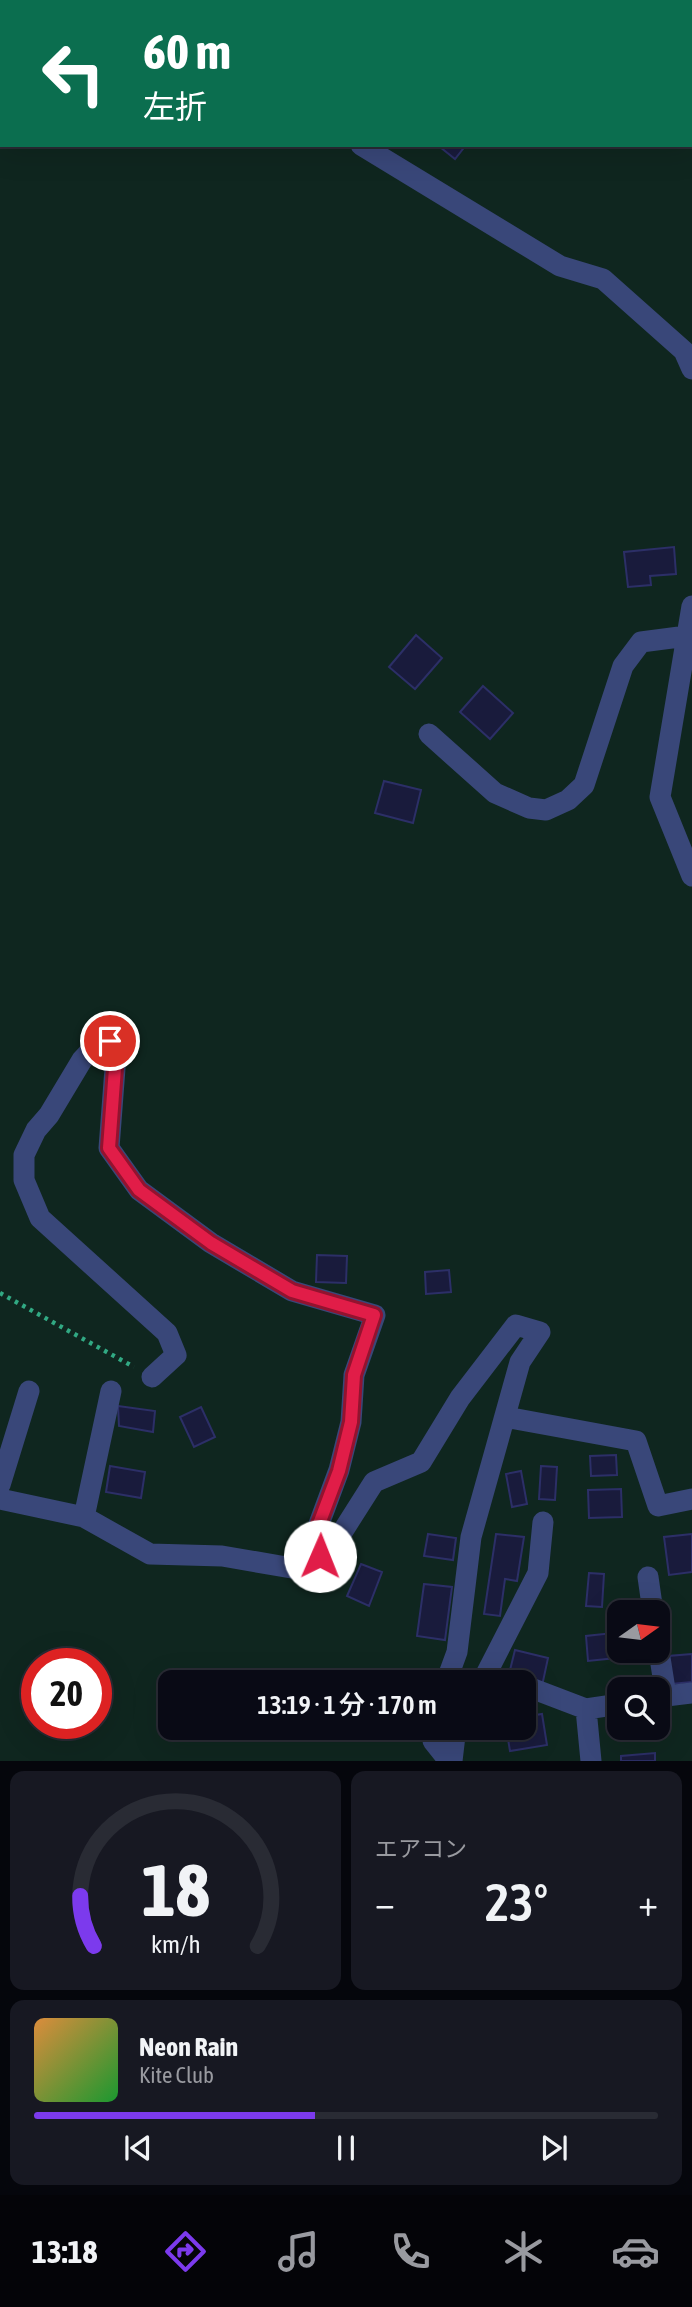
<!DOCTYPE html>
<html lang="ja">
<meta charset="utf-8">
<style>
:root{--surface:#090a15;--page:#171822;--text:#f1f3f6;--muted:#999aa0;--line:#292b34;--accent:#7c3aed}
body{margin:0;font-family:"Asap Condensed","Noto Sans JP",sans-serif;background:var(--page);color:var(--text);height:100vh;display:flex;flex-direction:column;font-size:26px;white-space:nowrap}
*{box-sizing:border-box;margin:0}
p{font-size:23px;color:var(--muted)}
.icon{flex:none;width:38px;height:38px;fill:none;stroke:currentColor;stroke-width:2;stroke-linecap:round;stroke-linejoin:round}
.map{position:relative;height:1761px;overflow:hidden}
.sheet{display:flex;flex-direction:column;gap:10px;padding:10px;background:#05060c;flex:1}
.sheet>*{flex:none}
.hud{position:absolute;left:0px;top:0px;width:693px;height:147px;box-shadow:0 7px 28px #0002,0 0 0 2px var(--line);background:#0b6e4f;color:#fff;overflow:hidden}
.needle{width:46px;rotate:76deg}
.fabs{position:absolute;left:607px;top:1600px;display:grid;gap:14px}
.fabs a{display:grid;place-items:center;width:63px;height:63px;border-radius:14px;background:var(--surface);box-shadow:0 7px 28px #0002,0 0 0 2px var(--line);font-size:35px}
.speed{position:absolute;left:21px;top:1648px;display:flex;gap:14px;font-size:35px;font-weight:700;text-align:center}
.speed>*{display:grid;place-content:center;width:91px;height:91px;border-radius:50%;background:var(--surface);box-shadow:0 7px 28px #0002,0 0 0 2px var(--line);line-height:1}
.speed .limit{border:10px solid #d22;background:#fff;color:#111}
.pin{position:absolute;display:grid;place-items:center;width:60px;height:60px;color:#fff;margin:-30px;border:4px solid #fff;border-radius:50%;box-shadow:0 2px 7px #0007}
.me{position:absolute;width:77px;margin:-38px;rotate:1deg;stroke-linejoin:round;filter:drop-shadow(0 0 5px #0008)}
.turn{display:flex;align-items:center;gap:24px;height:147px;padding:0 28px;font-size:32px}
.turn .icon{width:91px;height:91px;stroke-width:2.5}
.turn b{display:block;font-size:49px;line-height:60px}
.big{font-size:52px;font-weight:600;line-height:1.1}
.sheet .card{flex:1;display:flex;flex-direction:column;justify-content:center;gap:10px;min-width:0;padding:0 24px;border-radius:14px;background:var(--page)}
.sheet .dial{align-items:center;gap:0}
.dial svg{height:182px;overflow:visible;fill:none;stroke:var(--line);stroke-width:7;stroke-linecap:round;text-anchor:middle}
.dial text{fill:var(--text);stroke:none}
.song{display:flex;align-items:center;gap:21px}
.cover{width:84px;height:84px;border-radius:10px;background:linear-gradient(135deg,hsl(30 70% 55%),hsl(130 70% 35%))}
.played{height:7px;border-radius:4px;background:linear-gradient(90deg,var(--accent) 45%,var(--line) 45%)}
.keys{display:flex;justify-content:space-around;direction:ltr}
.heat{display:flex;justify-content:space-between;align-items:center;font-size:38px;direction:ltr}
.sheet .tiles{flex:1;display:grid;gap:10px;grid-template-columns:1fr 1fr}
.card:last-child{grid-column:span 2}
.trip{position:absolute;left:158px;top:1670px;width:378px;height:70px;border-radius:14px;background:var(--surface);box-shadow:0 7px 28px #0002,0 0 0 2px var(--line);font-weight:600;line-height:70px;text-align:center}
.tab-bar{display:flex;height:112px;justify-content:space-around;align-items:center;background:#040408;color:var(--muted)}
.tab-bar .icon{width:49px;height:49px}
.tab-bar .selected{color:var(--accent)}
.tab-bar b{font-size:32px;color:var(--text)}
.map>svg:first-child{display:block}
.green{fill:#0f261f;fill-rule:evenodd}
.building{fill:#191b3c;stroke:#2c2f67;stroke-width:2}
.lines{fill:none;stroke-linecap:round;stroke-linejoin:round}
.path{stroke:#31a983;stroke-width:4.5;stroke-dasharray:3.5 5;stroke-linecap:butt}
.minor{stroke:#394779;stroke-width:21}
.route-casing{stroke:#92132f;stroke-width:18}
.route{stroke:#e11d48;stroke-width:12}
</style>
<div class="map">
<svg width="692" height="1761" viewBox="0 0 692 1761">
<rect width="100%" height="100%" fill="#0c0d1c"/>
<path class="green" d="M0 0H692V1761H0ZM2 2H691V145H2ZM620 1612H658V1650H620ZM37 1664H96V1724H37ZM170 1682H523V1727H170ZM620 1689H658V1727H620Z"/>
<path class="building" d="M441 145H466L455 159 440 147Z
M674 547 676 574 650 576 651 585 628 587 624 552Z
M416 635 442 658 415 689 389 667Z
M483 686 513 713 490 739 460 712Z
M384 781 421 790 413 823 375 813Z
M317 1255 347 1256 346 1283 316 1282Z
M449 1270 451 1292 426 1294 425 1272Z
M118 1406 155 1411 153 1432 119 1426Z
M201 1407 215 1437 194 1447 180 1417Z
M616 1455 617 1475 591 1476 590 1456Z
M110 1466 145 1472 141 1498 106 1492Z
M541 1466 557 1467 555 1500 539 1499Z
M521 1471 527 1504 512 1507 506 1474Z
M621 1489 622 1517 589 1518 588 1490Z
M428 1534 456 1538 453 1560 424 1556Z
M496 1534 524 1537 517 1581 505 1579 500 1616 484 1614Z
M692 1534V1572L669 1575 664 1537Z
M361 1564 382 1572 369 1606 347 1596Z
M589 1573 604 1574 602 1607 586 1606Z
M424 1584 452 1587 445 1640 417 1636Z
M613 1633 616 1658 588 1661 586 1636Z
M515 1650 548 1658 542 1686 508 1678Z
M692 1654V1682L671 1684 668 1656Z
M658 1708 661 1736 627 1739 626 1727H658Z
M542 1714 547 1745 510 1751 506 1727H523V1717Z
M655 1753V1761H621V1756Z"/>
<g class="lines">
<path class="path" d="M0 1293 134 1367"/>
<path class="minor" d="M361 145 560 266 603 279 684 351 692 369
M692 606 660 797 692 876
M429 734 495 793 529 808 546 810 568 800 584 785 623 666 641 642 687 636 692 643
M152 1377 176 1355 167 1333 40 1218 24 1180V1155L36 1130 49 1115 82 1060 96 1045 110 1041 116 1055 109 1148 139 1190 211 1243 292 1291 375 1315 354 1375 351 1422 339 1470 319 1524 324 1539 341 1534 374 1482 421 1462 460 1398 516 1325 540 1332 520 1362 471 1537 457 1652 446 1682
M111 1391 84 1517 150 1554 222 1556 315 1572 324 1539
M505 1417 636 1441 658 1506 692 1499
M0 1485 29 1391
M0 1499 84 1517
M648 1577 653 1612
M658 1645 666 1696
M482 1682 538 1573 543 1522
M523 1685 586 1709
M658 1697 692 1693
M434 1727 433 1741 449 1761
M452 1761 456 1727
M591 1761 586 1709 620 1704"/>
</g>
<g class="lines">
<defs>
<path id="route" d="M110 1041 116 1055 109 1148 139 1190 211 1243 292 1291 374 1315 354 1375 351 1422 339 1471 319 1524 324 1539 320 1556"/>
</defs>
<use href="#route" class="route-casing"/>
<use href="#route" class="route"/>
</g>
</svg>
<div class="fabs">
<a><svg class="needle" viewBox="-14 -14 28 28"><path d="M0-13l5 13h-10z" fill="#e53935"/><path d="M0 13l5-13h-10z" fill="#999aa0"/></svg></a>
<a><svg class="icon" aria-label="search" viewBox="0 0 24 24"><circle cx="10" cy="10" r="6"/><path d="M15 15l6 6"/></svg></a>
</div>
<div class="speed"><div class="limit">20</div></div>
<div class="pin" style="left:110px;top:1041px;background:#d93025"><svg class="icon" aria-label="arrive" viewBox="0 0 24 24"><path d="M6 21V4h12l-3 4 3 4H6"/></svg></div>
<svg class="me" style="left:320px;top:1556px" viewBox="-20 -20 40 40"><circle r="19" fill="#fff"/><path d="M0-13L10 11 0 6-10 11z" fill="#e11d48"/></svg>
<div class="trip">13:19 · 1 分 · 170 m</div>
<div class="hud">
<div class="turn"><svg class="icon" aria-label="left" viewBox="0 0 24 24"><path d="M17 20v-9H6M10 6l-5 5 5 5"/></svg><div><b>60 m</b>左折</div></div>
</div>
</div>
<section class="sheet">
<div class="tiles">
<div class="card dial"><svg viewBox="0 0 100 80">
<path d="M14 69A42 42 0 1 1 86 69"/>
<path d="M14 69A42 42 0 0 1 8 47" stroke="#7c3aed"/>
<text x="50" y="56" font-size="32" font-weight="700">18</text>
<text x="50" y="72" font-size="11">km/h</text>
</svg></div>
<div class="card"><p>エアコン</p>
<div class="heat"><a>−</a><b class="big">23°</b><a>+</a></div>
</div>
<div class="card">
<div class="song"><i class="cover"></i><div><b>Neon Rain</b><p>Kite Club</p></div></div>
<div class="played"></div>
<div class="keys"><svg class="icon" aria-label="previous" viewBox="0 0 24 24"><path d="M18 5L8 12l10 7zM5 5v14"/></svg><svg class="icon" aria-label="pause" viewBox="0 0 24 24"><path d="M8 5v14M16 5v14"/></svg><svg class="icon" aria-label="next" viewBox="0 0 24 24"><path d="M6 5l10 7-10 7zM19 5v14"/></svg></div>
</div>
</div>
</section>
<nav class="tab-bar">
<b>13:18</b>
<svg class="icon selected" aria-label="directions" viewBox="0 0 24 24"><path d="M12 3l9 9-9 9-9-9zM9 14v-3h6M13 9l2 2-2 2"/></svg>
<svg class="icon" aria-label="music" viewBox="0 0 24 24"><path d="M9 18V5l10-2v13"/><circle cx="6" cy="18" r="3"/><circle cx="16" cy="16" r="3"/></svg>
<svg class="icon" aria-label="phone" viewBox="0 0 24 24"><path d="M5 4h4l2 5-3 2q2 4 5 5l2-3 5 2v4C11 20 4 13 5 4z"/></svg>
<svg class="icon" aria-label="climate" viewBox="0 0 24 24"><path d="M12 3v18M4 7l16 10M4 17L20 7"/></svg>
<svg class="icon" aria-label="car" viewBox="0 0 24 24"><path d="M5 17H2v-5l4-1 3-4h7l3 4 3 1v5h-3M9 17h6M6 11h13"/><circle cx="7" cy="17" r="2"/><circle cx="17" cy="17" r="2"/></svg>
</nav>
